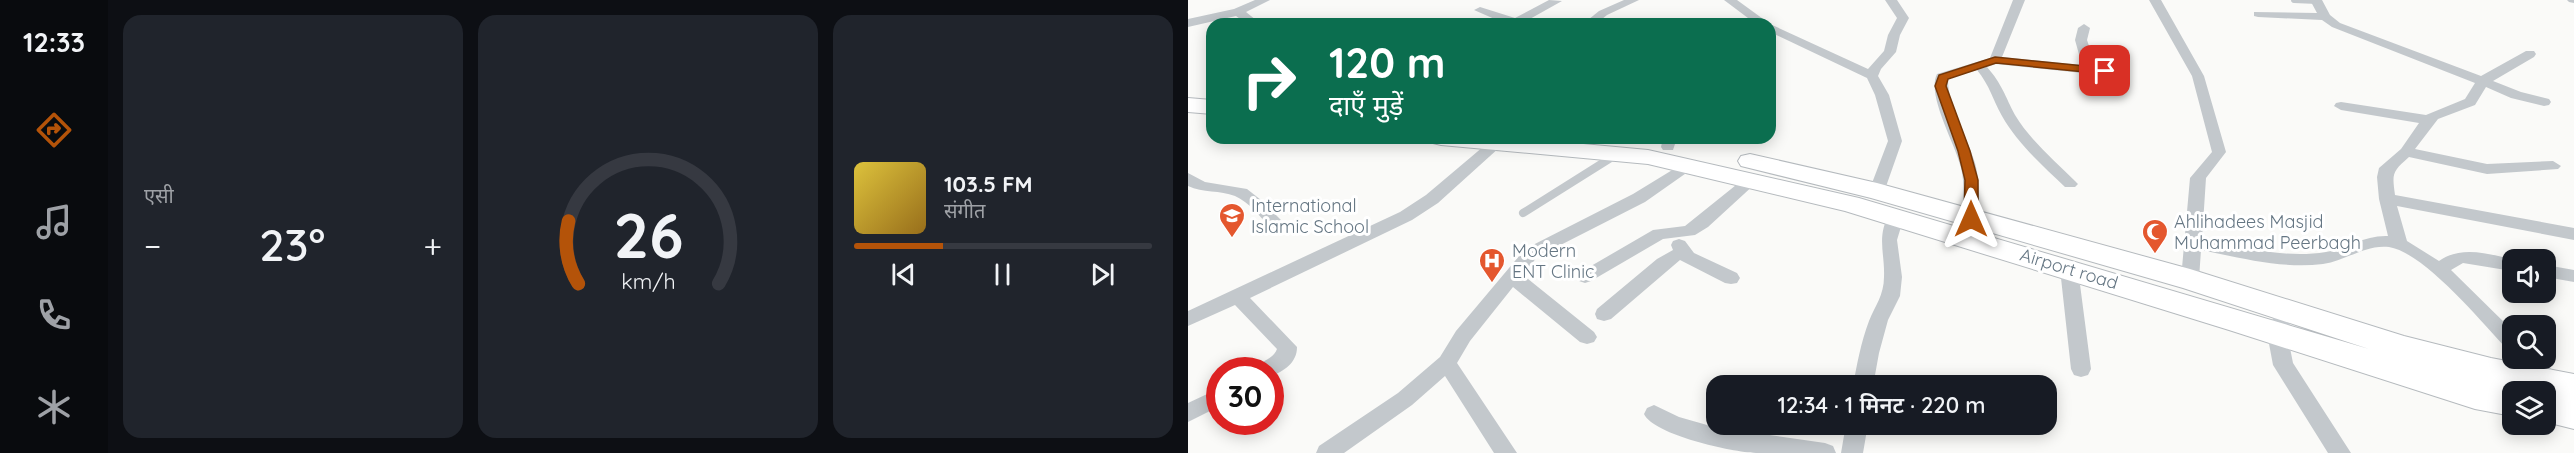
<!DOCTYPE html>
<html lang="hi">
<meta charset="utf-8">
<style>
:root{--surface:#171b24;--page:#20242c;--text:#f1f3f6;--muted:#9ea1a6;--line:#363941;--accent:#b45309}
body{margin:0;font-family:Quicksand,"Noto Sans Devanagari",sans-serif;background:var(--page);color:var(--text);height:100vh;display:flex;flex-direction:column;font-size:22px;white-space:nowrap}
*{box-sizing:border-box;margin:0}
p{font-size:20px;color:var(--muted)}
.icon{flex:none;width:33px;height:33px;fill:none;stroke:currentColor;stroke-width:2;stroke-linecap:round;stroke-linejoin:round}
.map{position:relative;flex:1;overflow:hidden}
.sheet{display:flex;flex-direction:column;gap:15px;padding:15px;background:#0d0f14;width:1080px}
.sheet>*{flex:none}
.guide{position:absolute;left:18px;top:18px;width:570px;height:126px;border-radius:18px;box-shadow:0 3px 15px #0003;background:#0b6e4f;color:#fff;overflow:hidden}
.buttons{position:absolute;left:1314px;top:249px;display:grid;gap:12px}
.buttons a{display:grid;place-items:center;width:54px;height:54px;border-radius:12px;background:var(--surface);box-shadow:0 3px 15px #0003;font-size:30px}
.speed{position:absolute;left:18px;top:357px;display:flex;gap:12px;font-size:30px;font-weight:700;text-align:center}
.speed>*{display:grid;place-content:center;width:78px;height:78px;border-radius:50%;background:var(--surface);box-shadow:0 3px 15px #0003;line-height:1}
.speed .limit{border:9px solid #d22;background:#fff;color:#111}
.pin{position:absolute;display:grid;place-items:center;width:51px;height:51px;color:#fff;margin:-26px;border-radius:12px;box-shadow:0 3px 9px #0006}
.me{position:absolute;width:66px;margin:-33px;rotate:0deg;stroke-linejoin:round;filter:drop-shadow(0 0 4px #0008)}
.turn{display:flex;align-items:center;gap:21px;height:126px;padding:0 24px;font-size:27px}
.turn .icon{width:78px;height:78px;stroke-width:2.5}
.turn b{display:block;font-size:42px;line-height:51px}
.big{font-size:45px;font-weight:600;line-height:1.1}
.sheet .widget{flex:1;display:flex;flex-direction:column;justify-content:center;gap:9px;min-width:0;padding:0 21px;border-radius:18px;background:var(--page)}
.sheet .dial{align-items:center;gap:0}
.dial svg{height:156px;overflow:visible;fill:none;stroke:var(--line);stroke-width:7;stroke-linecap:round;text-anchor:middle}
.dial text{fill:var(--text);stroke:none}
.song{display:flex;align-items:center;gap:18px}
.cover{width:72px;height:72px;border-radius:9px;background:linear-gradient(135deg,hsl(50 70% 55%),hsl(40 70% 35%))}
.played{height:6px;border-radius:3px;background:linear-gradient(90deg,var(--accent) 30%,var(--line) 30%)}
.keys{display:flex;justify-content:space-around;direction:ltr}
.heat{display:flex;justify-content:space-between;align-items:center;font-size:33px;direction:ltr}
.sheet .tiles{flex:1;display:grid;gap:15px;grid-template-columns:repeat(3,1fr)}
.trip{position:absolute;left:518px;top:375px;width:351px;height:60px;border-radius:18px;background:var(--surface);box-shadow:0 3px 15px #0003;font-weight:600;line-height:60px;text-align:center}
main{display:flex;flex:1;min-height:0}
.tabs{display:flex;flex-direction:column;width:108px;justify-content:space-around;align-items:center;background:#090b0e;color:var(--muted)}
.tabs .icon{width:42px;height:42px}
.tabs .active{color:var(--accent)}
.tabs b{font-size:27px;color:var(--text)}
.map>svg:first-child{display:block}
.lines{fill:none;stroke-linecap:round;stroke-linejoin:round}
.primary-casing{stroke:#b5babe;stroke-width:2}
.lane-far1{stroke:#c3c8cc;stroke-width:6}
.lane{stroke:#c3c8cc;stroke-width:8}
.street{fill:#c3c8cc;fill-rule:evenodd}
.primary{fill:#fff;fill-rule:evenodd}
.route{fill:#b45309;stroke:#753606;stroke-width:1.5}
.labels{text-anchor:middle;stroke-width:6;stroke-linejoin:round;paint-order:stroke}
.poi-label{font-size:18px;fill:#657683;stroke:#fff;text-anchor:start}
.street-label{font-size:18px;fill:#657683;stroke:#fff}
</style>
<main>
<nav class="tabs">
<b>12:33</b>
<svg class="icon active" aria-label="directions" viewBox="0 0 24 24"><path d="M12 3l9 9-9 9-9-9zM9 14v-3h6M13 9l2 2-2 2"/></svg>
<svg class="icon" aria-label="music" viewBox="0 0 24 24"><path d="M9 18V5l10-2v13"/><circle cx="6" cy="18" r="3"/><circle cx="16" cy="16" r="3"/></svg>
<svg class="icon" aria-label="phone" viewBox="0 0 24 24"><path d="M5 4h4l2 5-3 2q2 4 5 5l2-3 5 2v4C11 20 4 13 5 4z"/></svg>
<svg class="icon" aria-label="climate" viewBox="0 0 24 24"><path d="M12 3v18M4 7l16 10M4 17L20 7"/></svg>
</nav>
<section class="sheet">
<div class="tiles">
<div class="widget"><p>एसी</p>
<div class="heat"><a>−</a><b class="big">23°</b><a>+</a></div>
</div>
<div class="widget dial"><svg viewBox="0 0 100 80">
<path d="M14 69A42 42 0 1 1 86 69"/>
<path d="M14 69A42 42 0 0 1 9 37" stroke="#b45309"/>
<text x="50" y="56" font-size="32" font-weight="700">26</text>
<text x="50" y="72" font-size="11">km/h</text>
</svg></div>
<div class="widget">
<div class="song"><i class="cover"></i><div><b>103.5 FM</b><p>संगीत</p></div></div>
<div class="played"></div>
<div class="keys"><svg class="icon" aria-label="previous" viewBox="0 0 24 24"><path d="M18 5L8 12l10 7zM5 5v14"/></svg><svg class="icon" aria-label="pause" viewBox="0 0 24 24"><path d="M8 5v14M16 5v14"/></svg><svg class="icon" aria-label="next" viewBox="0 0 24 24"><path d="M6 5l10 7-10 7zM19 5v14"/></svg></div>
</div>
</div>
</section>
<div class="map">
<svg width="1386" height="453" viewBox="0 0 1386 453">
<rect width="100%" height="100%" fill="#fafaf8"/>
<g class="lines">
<defs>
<path id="primary" d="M0 98 24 100V114L0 112Z
M241 138H331L460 150 671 198 1181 349 995 288 683 198 553 166 550 161 553 156 562 154 689 183 1002 269 1216 336 1303 358 1386 374V429L1358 422V392H1324V416L1287 409 1041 330 657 211 460 164 253 145 245 143Z"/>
</defs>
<use href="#primary" class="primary-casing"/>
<path class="lane-far1" d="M1106 0 1129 1"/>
<path class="lane" d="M335 213 429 154"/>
<path class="street" d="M67 0H82L58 12 73 24H59L48 16 0 27V19L46 9Z
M361 0 374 1 333 24H318L286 10 292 7 327 18Z
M436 0H451L419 15 408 24H395L411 11Z
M536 0H549L582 24 680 69 696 51 700 35 709 18 697 0H709L721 18 712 35 708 52 693 69 690 76 701 95 714 141 695 195 689 196 681 191 700 141 687 95 679 78 582 32V24H568Z
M825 0H837L814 57 894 65 887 40 890 28 896 24 902 28 899 40 908 67 933 69 939 73 933 77 808 64 799 67C814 84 817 96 827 115 842 140 867 161 887 181L890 184 887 187H877C855 166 829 143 814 116 804 98 802 86 789 70L760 79C760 109 779 136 787 163 792 181 791 200 791 219L789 223H777L775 219C775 202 777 184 773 168 768 145 738 95 749 74L802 58Z
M961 0H973L1016 76 1038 152 1018 178 1014 239C1054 247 1097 259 1138 252 1160 248 1177 235 1200 236L1191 199 1189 177 1191 168 1213 149 1231 123 1153 110 1146 106 1148 103 1153 102 1238 115 1277 99 1287 83 1144 27 1134 20 1070 17 1066 16V12L1129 13 1122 0H1134L1142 15 1152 23 1293 76 1338 51H1346L1348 54 1346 57 1305 81 1333 92 1361 99 1363 102 1361 105 1356 106 1323 98 1298 87 1287 105 1250 119 1227 149 1299 164 1365 161 1373 166 1370 169 1299 174 1221 157C1204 172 1204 173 1207 195L1386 228V240L1209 206 1219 241 1251 261C1273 245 1302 254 1326 260L1324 271 1275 263 1263 270 1324 330V349L1317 347C1293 321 1235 252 1201 247 1178 244 1157 261 1135 264 1094 269 1053 258 1013 250L1011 279 1008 284 1002 285 996 284 993 279 1002 178 1024 152 1004 76Z
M1379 0H1386V3L1381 2Z
M475 138H489L485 150H475L473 147Z
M307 140 312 141 314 144 312 147 250 203 224 220 62 298 109 347C109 363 96 371 82 377V370H68C72 360 85 360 89 349L47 305 0 326V311L212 212 238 195 302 141Z
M499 161 504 163 507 166 504 169 457 202 349 257 335 275 406 332 409 337 406 342 399 344 392 342 325 287 282 341 269 363 329 453H306L257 376 224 405 156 453H128L131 446 210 393 252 357 268 331 337 249 445 194Z
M0 173 17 182 59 189 73 200 97 224 95 228H83C72 217 61 202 47 196 32 190 15 193 0 186Z
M563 175 571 180 568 183 520 227 507 235 475 239 403 281 397 283 391 281 388 277 391 273 465 230 497 226 558 177Z
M708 212 714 213 716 217 709 240 714 277 712 296 700 320 691 353 685 386H665C669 364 673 342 681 321 687 306 696 295 696 277 697 253 688 236 702 213Z
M491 239 497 241 506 253 549 273 552 278 549 283 543 284 537 283 492 260 423 319 416 321 409 319 407 314 409 309 469 259 485 250 483 245 485 241Z
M881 263 887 265 890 269 903 369 900 375 893 377 886 375 883 369 872 269 875 265Z
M1358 265 1386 270V282L1358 277Z
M1097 304 1104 306 1106 311 1099 333 1105 363 1163 453H1140L1085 365 1079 333 1090 306Z
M1331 358H1354L1375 383 1372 389C1356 394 1338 372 1331 358Z
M32 388V406L0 422V403Z
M466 405 491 417 526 427 637 443 645 446 648 453C621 453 595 453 568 453 544 452 466 435 456 414L459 408Z
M658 424H680L675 453H653Z"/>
<use href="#primary" class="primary"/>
</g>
<path class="route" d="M807 57 917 68 923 71 917 74 808 63 760 79 758 86 782 151 790 180V219L783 224 776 219 777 180 770 151 747 86 751 75Z"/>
<defs>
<symbol id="school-pin" viewBox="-11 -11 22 30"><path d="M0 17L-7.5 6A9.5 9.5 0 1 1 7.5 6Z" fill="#e4572e" stroke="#fff"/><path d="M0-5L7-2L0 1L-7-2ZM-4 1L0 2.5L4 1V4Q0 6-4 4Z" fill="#fff"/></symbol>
<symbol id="mosque-pin" viewBox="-11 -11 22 30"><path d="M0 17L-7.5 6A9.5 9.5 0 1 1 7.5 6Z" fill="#e4572e" stroke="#fff"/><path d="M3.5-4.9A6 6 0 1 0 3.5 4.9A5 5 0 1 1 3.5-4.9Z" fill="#fff"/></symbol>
<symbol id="hospital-pin" viewBox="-11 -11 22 30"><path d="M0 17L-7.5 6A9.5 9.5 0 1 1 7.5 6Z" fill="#e4572e" stroke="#fff"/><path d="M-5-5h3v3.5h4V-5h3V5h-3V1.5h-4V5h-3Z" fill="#fff"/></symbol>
</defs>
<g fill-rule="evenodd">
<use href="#school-pin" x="29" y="201" width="30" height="40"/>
<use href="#mosque-pin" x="952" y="217" width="30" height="40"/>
<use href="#hospital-pin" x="289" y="246" width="30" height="40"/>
</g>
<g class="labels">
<g class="poi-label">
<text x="63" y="212">International<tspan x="63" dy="21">Islamic School</tspan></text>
<text x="986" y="228">Ahlihadees Masjid<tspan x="986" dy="21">Muhammad Peerbagh</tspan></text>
<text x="324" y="257">Modern<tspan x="324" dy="21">ENT Clinic</tspan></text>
</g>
<g class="street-label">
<text transform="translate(881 269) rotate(17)" y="6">Airport road</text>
</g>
</g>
</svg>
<div class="buttons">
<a><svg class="icon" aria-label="sound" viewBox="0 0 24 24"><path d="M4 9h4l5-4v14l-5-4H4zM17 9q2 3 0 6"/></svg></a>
<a><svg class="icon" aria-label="search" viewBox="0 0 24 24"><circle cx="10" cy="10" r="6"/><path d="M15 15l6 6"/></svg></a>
<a><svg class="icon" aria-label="layers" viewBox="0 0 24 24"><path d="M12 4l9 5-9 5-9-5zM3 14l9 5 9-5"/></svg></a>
</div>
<div class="speed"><div class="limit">30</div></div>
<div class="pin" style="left:917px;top:71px;background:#d93025"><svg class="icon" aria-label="arrive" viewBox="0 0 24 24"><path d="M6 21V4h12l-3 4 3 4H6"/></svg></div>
<svg class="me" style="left:783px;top:219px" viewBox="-20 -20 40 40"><path d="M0-17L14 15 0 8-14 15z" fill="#b45309" stroke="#fff" stroke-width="4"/></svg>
<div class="trip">12:34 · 1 मिनट · 220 m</div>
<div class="guide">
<div class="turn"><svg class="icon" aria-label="right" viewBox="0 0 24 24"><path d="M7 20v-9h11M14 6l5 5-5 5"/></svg><div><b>120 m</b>दाएँ मुड़ें</div></div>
</div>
</div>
</main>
